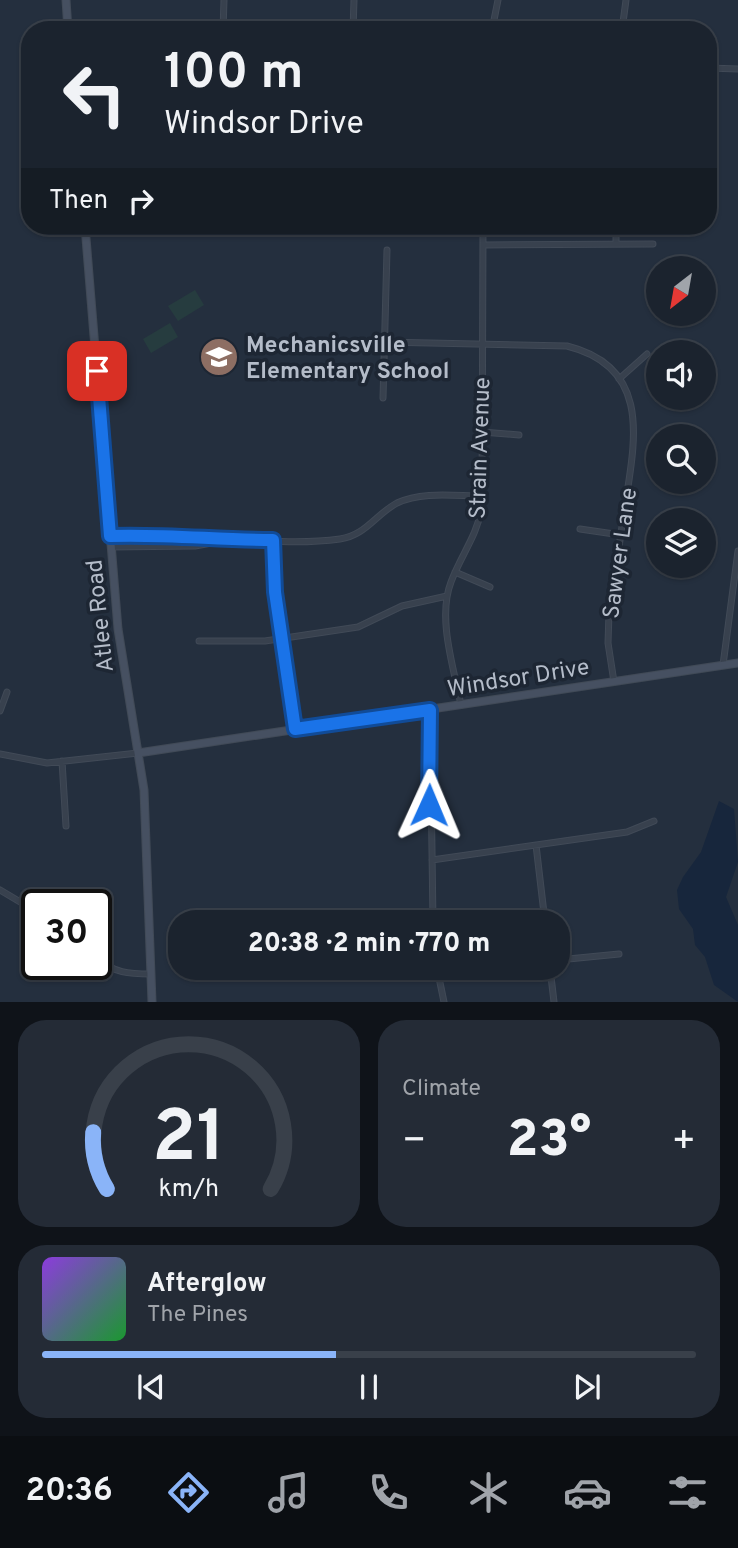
<!DOCTYPE html>
<meta charset="utf-8">
<style>
:root{--surface:#1b232e;--page:#242b36;--text:#f1f3f6;--muted:#a0a4aa;--line:#39404a;--accent:#8ab4f8}
body{margin:0;font-family:Overpass,sans-serif;background:var(--page);color:var(--text);height:100vh;display:flex;flex-direction:column;font-size:26px;white-space:nowrap}
*{box-sizing:border-box;margin:0}
p{font-size:23px;color:var(--muted)}
.icon{flex:none;width:38px;height:38px;fill:none;stroke:currentColor;stroke-width:2;stroke-linecap:round;stroke-linejoin:round}
.map{position:relative;height:1002px;overflow:hidden}
.drawer{display:flex;flex-direction:column;gap:18px;padding:18px;background:#0f1319;flex:1}
.drawer>*{flex:none}
.hud{position:absolute;left:21px;top:21px;width:696px;height:214px;border-radius:28px;box-shadow:0 2px 5px #0004,0 0 0 2px var(--line);background:#1b232e;color:var(--text);overflow:hidden}
.needle{width:46px;rotate:211deg}
.controls{position:absolute;left:646px;top:256px;display:grid;gap:14px}
.controls a{display:grid;place-items:center;width:70px;height:70px;border-radius:50%;background:var(--surface);box-shadow:0 2px 5px #0004,0 0 0 2px var(--line);font-size:35px}
.speed{position:absolute;left:21px;top:889px;display:flex;gap:14px;font-size:35px;font-weight:700;text-align:center}
.speed>*{display:grid;place-content:center;width:91px;height:91px;border-radius:50%;background:var(--surface);box-shadow:0 2px 5px #0004,0 0 0 2px var(--line);line-height:1}
.speed .limit{border:4px solid #111;border-radius:10px;background:#fff;color:#111}
.pin{position:absolute;display:grid;place-items:center;width:60px;height:60px;color:#fff;margin:-30px;border-radius:14px;box-shadow:0 4px 10px #0006}
.me{position:absolute;width:77px;margin:-38px;rotate:1deg;stroke-linejoin:round;filter:drop-shadow(0 0 5px #0008)}
.turn{display:flex;align-items:center;gap:24px;height:147px;padding:0 28px;font-size:32px}
.turn .icon{width:91px;height:91px;stroke-width:2.5}
.turn b{display:block;font-size:49px;line-height:60px}
.then{display:flex;align-items:center;height:66px;padding:0 28px;background:#0003;gap:14px;font-size:26px}
.big{font-size:52px;font-weight:800;line-height:1.1}
.drawer .tile{flex:1;display:flex;flex-direction:column;justify-content:center;gap:10px;min-width:0;padding:0 24px;border-radius:28px;background:var(--page)}
.drawer .dial{align-items:center;gap:0}
.dial svg{height:182px;overflow:visible;fill:none;stroke:var(--line);stroke-width:7;stroke-linecap:round;text-anchor:middle}
.dial text{fill:var(--text);stroke:none}
.song{display:flex;align-items:center;gap:21px}
.cover{width:84px;height:84px;border-radius:10px;background:linear-gradient(135deg,hsl(270 70% 55%),hsl(130 70% 35%))}
.played{height:7px;border-radius:4px;background:linear-gradient(90deg,var(--accent) 45%,var(--line) 45%)}
.keys{display:flex;justify-content:space-around;direction:ltr}
.heat{display:flex;justify-content:space-between;align-items:center;font-size:38px;direction:ltr}
.drawer .tiles{flex:1;display:grid;gap:18px;grid-template-columns:1fr 1fr}
.tile:last-child{grid-column:span 2}
.trip{position:absolute;left:168px;top:910px;width:402px;height:70px;border-radius:28px;background:var(--surface);box-shadow:0 2px 5px #0004,0 0 0 2px var(--line);font-weight:800;line-height:70px;text-align:center}
.dock{display:flex;height:112px;justify-content:space-around;align-items:center;background:#0b0e12;color:var(--muted)}
.dock .icon{width:49px;height:49px}
.dock .active{color:var(--accent)}
.dock b{font-size:32px;color:var(--text)}
.map>svg:first-child{display:block}
.green{fill:#263c3f}
.water{fill:#17263c}
.lines{fill:none;stroke-linecap:round;stroke-linejoin:round}
.street-casing{stroke:#414a57;stroke-width:7}
.secondary-casing{stroke:#414a57;stroke-width:9}
.street{stroke:#38414e;stroke-width:5}
.secondary{stroke:#465061;stroke-width:7}
.route-casing{stroke:#114b97;stroke-width:18}
.route{stroke:#1a73e8;stroke-width:12}
.labels{text-anchor:middle;stroke-width:7;stroke-linejoin:round;paint-order:stroke}
.poi-label{font-size:23px;font-weight:bold;fill:#b4bcc9;stroke:#1d2633;text-anchor:start}
.street-label{font-size:23px;fill:#b4bcc9;stroke:#1d2633}
</style>
<div class="map">
<svg width="738" height="1002" viewBox="0 0 738 1002">
<rect width="100%" height="100%" fill="#242f3e"/>
<path class="green" d="M195 290 204 305 178 321 168 306Z
M170 323 178 337 151 353 143 339Z"/>
<path class="water" d="M719 801 734 809 738 862 726 897 738 925V1002L714 985 705 957 695 945 693 929 679 909 677 890 683 877 701 852Z"/>
<g class="lines">
<defs>
<path id="street" d="M223 30 224 0
M353 30 354 0
M492 30 498 0
M622 30 626 0
M709 68 738 69
M616 244V226
M483 245 653 244
M384 342 567 346C652 367 635 441 625 506 620 542 614 578 609 613L608 643 614 682
M619 379 647 354
M383 398 387 250
M482 432 519 435
M580 529 621 535
M110 536C135 535 160 533 185 535 236 538 289 546 340 539 366 535 375 515 397 503 422 491 455 496 482 496
M273 540 275 591 295 729
M111 547 195 546 223 541
M455 572 490 587
M199 641H265L358 627 402 606 447 596
M723 665 738 551
M461 705C454 669 437 618 451 582 461 555 477 536 482 507L483 226
M430 710 433 922
M0 711 7 692
M0 754 47 763 138 753
M62 761 66 826
M536 845 545 922
M432 860 627 832 654 821
M0 890 37 912
M96 958C115 973 128 974 151 974
M558 960 619 954
M437 968 444 1002
M550 968 554 1002"/>
<path id="secondary" d="M66 0 68 30
M85 226 118 629 144 790 152 1002
M138 753 738 663"/>
</defs>
<use href="#street" class="street-casing"/>
<use href="#secondary" class="secondary-casing"/>
<use href="#street" class="street"/>
<use href="#secondary" class="secondary"/>
</g>
<g class="lines">
<defs>
<path id="route" d="M97 371 110 536C165 534 219 540 273 540L275 592 295 729 430 710 429 805"/>
</defs>
<use href="#route" class="route-casing"/>
<use href="#route" class="route"/>
</g>
<defs>
<symbol id="school-disc" viewBox="-11 -11 22 22"><circle r="9.5" fill="#8d6e63" stroke="#1d2633"/><path d="M0-5L7-2L0 1L-7-2ZM-4 1L0 2.5L4 1V4Q0 6-4 4Z" fill="#fff"/></symbol>
</defs>
<g fill-rule="evenodd">
<use href="#school-disc" x="197" y="335" width="44" height="44"/>
</g>
<g class="labels">
<g class="poi-label">
<text x="246" y="352">Mechanicsville<tspan x="246" dy="26">Elementary School</tspan></text>
</g>
<g class="street-label">
<text transform="translate(479 448) rotate(-88)" y="8">Strain Avenue</text>
<text transform="translate(619 553) rotate(-82)" y="8">Sawyer Lane</text>
<text transform="translate(99 616) rotate(-96)" y="8">Atlee Road</text>
<text transform="translate(518 677) rotate(-9)" y="8">Windsor Drive</text>
</g>
</g>
</svg>
<div class="controls">
<a><svg class="needle" viewBox="-14 -14 28 28"><path d="M0-13l5 13h-10z" fill="#e53935"/><path d="M0 13l5-13h-10z" fill="#a0a4aa"/></svg></a>
<a><svg class="icon" aria-label="sound" viewBox="0 0 24 24"><path d="M4 9h4l5-4v14l-5-4H4zM17 9q2 3 0 6"/></svg></a>
<a><svg class="icon" aria-label="search" viewBox="0 0 24 24"><circle cx="10" cy="10" r="6"/><path d="M15 15l6 6"/></svg></a>
<a><svg class="icon" aria-label="layers" viewBox="0 0 24 24"><path d="M12 4l9 5-9 5-9-5zM3 14l9 5 9-5"/></svg></a>
</div>
<div class="speed"><div class="limit">30</div></div>
<div class="pin" style="left:97px;top:371px;background:#d93025"><svg class="icon" aria-label="arrive" viewBox="0 0 24 24"><path d="M6 21V4h12l-3 4 3 4H6"/></svg></div>
<svg class="me" style="left:429px;top:805px" viewBox="-20 -20 40 40"><path d="M0-17L14 15 0 8-14 15z" fill="#1a73e8" stroke="#fff" stroke-width="4"/></svg>
<div class="trip">20:38 · 2 min · 770 m</div>
<div class="hud">
<div class="turn"><svg class="icon" aria-label="left" viewBox="0 0 24 24"><path d="M17 20v-9H6M10 6l-5 5 5 5"/></svg><div><b>100 m</b>Windsor Drive</div></div>
<div class="then">Then<svg class="icon" aria-label="right" viewBox="0 0 24 24"><path d="M7 20v-9h11M14 6l5 5-5 5"/></svg></div>
</div>
</div>
<section class="drawer">
<div class="tiles">
<div class="tile dial"><svg viewBox="0 0 100 80">
<path d="M14 69A42 42 0 1 1 86 69"/>
<path d="M14 69A42 42 0 0 1 8 44" stroke="#8ab4f8"/>
<text x="50" y="56" font-size="32" font-weight="700">21</text>
<text x="50" y="72" font-size="11">km/h</text>
</svg></div>
<div class="tile"><p>Climate</p>
<div class="heat"><a>−</a><b class="big">23°</b><a>+</a></div>
</div>
<div class="tile">
<div class="song"><i class="cover"></i><div><b>Afterglow</b><p>The Pines</p></div></div>
<div class="played"></div>
<div class="keys"><svg class="icon" aria-label="previous" viewBox="0 0 24 24"><path d="M18 5L8 12l10 7zM5 5v14"/></svg><svg class="icon" aria-label="pause" viewBox="0 0 24 24"><path d="M8 5v14M16 5v14"/></svg><svg class="icon" aria-label="next" viewBox="0 0 24 24"><path d="M6 5l10 7-10 7zM19 5v14"/></svg></div>
</div>
</div>
</section>
<nav class="dock">
<b>20:36</b>
<svg class="icon active" aria-label="directions" viewBox="0 0 24 24"><path d="M12 3l9 9-9 9-9-9zM9 14v-3h6M13 9l2 2-2 2"/></svg>
<svg class="icon" aria-label="music" viewBox="0 0 24 24"><path d="M9 18V5l10-2v13"/><circle cx="6" cy="18" r="3"/><circle cx="16" cy="16" r="3"/></svg>
<svg class="icon" aria-label="phone" viewBox="0 0 24 24"><path d="M5 4h4l2 5-3 2q2 4 5 5l2-3 5 2v4C11 20 4 13 5 4z"/></svg>
<svg class="icon" aria-label="climate" viewBox="0 0 24 24"><path d="M12 3v18M4 7l16 10M4 17L20 7"/></svg>
<svg class="icon" aria-label="car" viewBox="0 0 24 24"><path d="M5 17H2v-5l4-1 3-4h7l3 4 3 1v5h-3M9 17h6M6 11h13"/><circle cx="7" cy="17" r="2"/><circle cx="17" cy="17" r="2"/></svg>
<svg class="icon" aria-label="filters" viewBox="0 0 24 24"><path d="M4 7h16M4 17h16"/><circle cx="9" cy="7" r="2"/><circle cx="15" cy="17" r="2"/></svg>
</nav>
